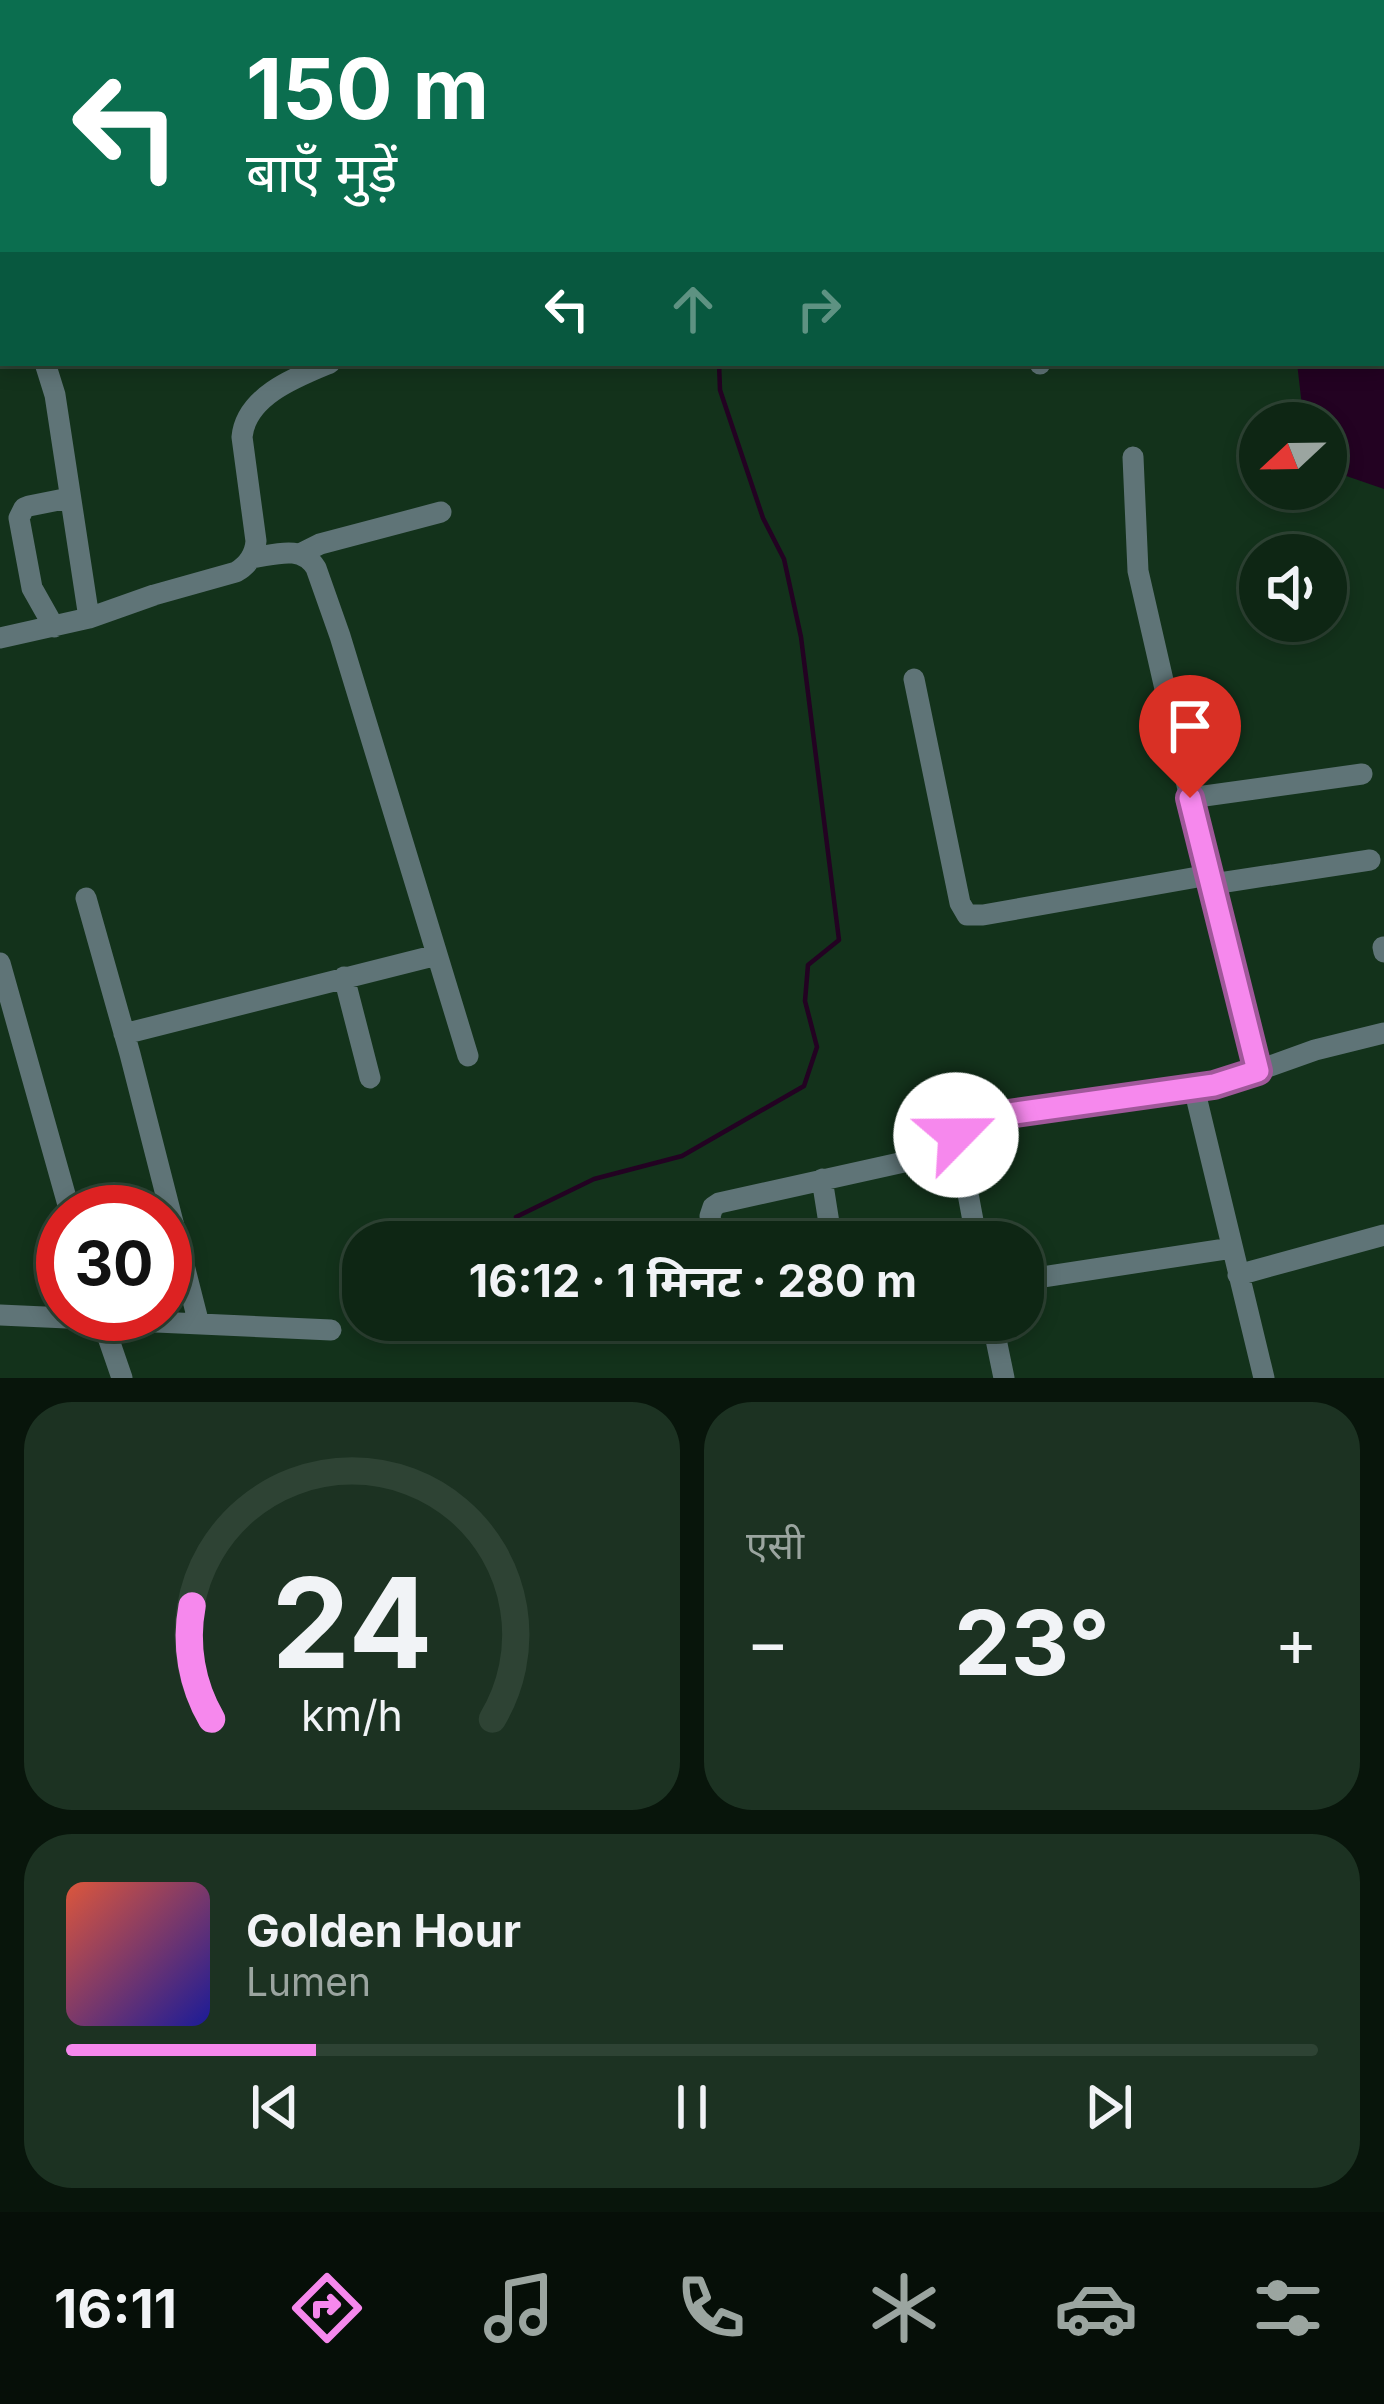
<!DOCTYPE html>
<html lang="hi">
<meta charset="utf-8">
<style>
:root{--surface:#0e2614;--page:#1c3222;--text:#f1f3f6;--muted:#9ba5a0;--line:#2e4334;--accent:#f688ed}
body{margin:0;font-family:Inter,"Noto Sans Devanagari",sans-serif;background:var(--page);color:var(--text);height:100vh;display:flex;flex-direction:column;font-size:45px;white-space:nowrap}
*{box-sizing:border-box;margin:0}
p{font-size:39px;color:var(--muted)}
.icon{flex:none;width:66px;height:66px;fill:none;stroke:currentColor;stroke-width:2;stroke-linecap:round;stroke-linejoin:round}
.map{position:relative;height:1378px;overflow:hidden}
.drawer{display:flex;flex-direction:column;gap:24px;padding:24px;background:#08150b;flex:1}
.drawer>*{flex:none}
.banner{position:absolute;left:0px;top:0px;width:1386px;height:366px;box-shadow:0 6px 18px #0003,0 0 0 3px var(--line);background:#0b6e4f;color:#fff;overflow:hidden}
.needle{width:78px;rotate:248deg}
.fabs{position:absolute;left:1239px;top:402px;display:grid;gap:24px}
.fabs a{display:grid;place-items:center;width:108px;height:108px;border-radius:50%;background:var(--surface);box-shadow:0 6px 18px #0003,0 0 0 3px var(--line);font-size:60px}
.speed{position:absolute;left:36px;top:1185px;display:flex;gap:24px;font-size:60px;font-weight:700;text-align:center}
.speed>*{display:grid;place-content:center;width:156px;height:156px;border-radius:50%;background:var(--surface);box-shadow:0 6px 18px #0003,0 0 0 3px var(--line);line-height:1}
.speed .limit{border:18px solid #d22;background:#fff;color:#111}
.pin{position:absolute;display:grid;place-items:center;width:102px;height:102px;color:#fff;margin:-123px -51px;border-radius:50% 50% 50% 0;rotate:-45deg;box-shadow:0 0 12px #0007}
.pin .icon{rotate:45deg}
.me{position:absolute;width:132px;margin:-66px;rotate:67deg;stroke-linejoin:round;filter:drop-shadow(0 0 9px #0008)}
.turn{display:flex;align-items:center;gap:42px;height:252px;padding:0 48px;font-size:54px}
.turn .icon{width:156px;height:156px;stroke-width:2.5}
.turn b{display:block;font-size:84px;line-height:102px}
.lanes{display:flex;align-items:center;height:114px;padding:0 48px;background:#0003;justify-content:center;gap:60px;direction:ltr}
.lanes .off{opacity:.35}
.big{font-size:90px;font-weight:700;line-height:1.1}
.drawer .widget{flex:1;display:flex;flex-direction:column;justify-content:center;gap:18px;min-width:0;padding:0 42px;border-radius:48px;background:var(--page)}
.drawer .dial{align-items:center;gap:0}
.dial svg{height:312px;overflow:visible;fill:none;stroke:var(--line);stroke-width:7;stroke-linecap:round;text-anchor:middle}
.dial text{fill:var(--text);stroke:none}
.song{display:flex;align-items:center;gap:36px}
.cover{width:144px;height:144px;border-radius:18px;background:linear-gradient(135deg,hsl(10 70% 55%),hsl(240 70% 35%))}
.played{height:12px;border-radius:6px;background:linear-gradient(90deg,var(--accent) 20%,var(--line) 20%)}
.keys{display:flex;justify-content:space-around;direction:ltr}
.heat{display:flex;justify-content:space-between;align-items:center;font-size:66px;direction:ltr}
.drawer .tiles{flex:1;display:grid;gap:24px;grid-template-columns:1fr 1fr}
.widget:last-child{grid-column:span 2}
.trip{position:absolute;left:342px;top:1221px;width:702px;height:120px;border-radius:48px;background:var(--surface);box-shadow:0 6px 18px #0003,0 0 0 3px var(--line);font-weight:700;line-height:120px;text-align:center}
.tabs{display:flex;height:192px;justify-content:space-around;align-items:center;background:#060f08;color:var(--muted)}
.tabs .icon{width:84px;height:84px}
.tabs .active{color:var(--accent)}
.tabs b{font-size:54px;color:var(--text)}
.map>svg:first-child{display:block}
.water{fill:#230222}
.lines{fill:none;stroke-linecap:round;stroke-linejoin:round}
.stream{stroke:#230222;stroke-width:4.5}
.minor{stroke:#5f7477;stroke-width:21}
.route-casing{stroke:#a0589a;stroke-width:30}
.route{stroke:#f688ed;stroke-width:21}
</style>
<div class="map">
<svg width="1384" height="1378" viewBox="0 0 1384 1378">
<rect width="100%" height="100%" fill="#13321b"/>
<path class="water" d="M1297 363H1381L1384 369V489L1326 469V423H1304Z"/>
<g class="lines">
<path class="stream" d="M674 0 675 3
M516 1217 594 1179 682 1156 804 1086 817 1047 805 1001 808 965 839 940 801 637 784 559 763 518 720 390 719 363"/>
<path class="minor" d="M612 0 613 3
M1214 0 1215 3
M1337 0V3
M0 13 3 30
M0 72 3 71
M0 117 3 113
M0 209 3 219
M0 286H3
M1383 287H1384
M45 363 55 395 89 618
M1040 363V364
M1133 457 1138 571 1190 798 1258 1071
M302 553 320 544 441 512
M251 558C275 555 301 544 316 568L340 636 468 1056
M54 627 32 588 19 518 24 508 29 506 69 498
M0 638 89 618 154 595 236 572C248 565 255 555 256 541L242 437C246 396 296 377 330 363
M914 679 960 903 967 915H983L1209 875
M1190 798 1362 774
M1213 884 1370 860
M86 898 130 1054 199 1324
M1383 947 1384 952
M0 963 70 1212
M344 977 370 1078
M124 1034 437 955
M1194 1088 1264 1378
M822 1179 832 1242
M714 1242 710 1216 713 1207 719 1203 958 1150
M907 1242 974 1228
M977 1242 957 1135 964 1122 1051 1106 1214 1086 1315 1050 1384 1033
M1238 1275 1384 1235
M1023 1280 1232 1248
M100 1314 122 1378
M0 1315 331 1330
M992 1320 1004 1378"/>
</g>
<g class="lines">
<defs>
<path id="route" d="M956 1135 964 1122 973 1119 1214 1085 1258 1071 1190 798"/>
</defs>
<use href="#route" class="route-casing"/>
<use href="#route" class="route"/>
</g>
</svg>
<div class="fabs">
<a><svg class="needle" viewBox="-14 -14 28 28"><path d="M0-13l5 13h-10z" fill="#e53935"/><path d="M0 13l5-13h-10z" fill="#9ba5a0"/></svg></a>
<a><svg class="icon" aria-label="sound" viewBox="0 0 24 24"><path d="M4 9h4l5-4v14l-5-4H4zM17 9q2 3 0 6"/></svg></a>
</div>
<div class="speed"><div class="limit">30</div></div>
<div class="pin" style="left:1190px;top:798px;background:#d93025"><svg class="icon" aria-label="arrive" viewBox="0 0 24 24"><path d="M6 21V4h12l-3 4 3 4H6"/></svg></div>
<svg class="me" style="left:956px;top:1135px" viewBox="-20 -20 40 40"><circle r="19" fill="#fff"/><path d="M0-13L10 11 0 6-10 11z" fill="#f688ed"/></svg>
<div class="trip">16:12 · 1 मिनट · 280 m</div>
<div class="banner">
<div class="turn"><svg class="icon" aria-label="left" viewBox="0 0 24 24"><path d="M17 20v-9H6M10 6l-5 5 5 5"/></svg><div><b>150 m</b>बाएँ मुड़ें</div></div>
<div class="lanes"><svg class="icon" aria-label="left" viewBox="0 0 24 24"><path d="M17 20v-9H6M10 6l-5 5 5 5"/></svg><svg class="icon off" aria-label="ahead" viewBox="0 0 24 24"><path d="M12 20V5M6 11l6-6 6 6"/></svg><svg class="icon off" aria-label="right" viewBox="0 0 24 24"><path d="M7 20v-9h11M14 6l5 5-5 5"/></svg></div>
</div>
</div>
<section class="drawer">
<div class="tiles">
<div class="widget dial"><svg viewBox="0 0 100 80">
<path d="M14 69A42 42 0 1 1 86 69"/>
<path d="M14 69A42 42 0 0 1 9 40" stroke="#f688ed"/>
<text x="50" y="56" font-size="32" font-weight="700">24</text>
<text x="50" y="72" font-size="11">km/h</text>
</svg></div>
<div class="widget"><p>एसी</p>
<div class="heat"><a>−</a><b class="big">23°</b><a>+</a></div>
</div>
<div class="widget">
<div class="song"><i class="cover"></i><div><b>Golden Hour</b><p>Lumen</p></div></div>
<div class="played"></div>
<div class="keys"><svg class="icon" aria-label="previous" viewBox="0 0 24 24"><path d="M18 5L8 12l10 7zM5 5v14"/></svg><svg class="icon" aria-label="pause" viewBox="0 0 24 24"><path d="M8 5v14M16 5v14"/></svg><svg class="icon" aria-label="next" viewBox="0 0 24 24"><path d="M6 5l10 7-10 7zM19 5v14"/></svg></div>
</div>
</div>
</section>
<nav class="tabs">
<b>16:11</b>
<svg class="icon active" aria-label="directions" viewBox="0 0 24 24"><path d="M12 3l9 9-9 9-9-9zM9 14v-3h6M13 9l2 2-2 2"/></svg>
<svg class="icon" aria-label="music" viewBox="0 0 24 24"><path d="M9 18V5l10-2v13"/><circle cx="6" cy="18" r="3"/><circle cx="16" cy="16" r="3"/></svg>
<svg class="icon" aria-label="phone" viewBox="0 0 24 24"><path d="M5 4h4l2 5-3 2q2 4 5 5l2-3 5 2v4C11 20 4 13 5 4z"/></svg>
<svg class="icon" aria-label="climate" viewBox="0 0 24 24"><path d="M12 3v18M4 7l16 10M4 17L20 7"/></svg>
<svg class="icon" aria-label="car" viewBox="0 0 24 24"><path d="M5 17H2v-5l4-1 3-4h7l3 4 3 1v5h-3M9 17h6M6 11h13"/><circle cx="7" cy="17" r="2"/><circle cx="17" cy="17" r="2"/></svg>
<svg class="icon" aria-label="filters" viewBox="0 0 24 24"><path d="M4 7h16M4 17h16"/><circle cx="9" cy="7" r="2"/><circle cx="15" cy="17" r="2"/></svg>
</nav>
